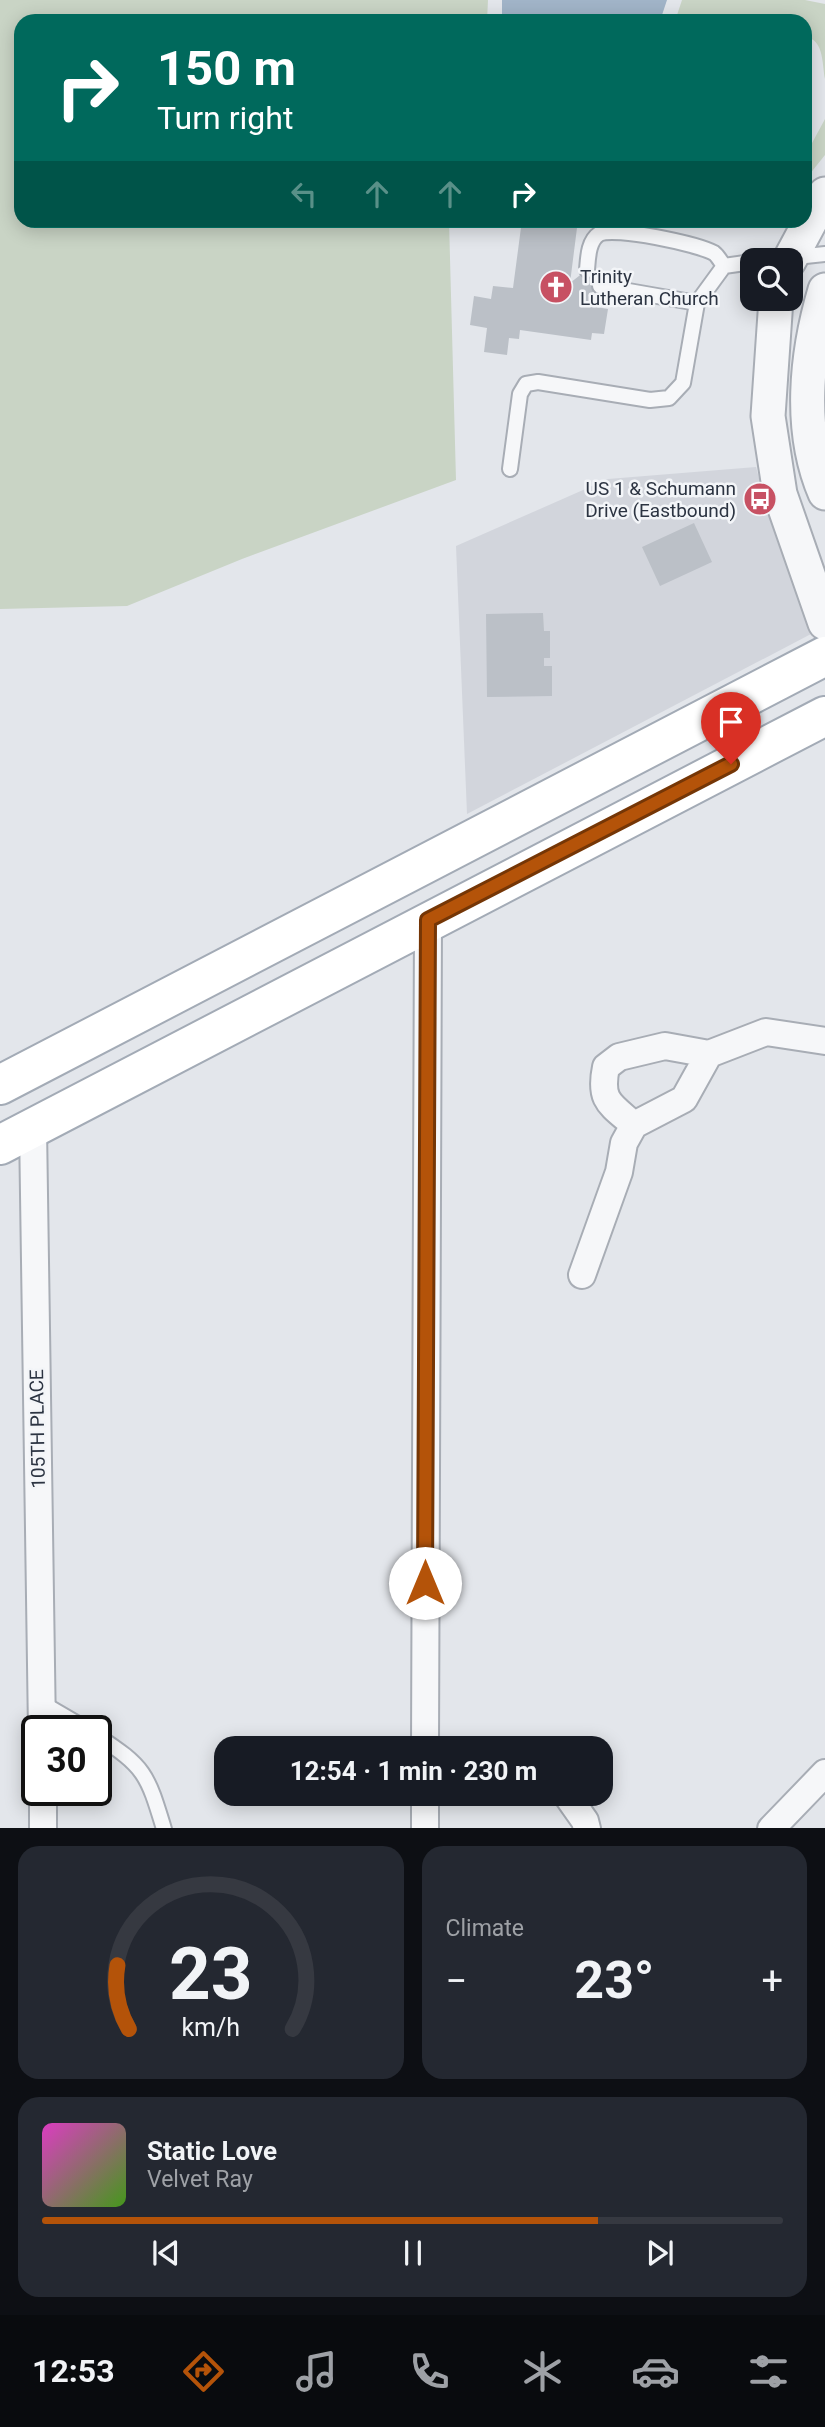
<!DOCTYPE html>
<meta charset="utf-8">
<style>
:root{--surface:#171b24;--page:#242831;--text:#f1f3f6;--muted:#9ea1a6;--line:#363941;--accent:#b45309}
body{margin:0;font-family:Roboto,sans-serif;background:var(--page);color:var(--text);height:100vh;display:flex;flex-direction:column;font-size:26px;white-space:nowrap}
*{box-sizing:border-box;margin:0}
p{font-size:23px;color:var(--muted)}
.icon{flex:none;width:38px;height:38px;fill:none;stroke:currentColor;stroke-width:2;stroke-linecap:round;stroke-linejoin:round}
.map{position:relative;height:1828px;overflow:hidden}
.panel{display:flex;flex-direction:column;gap:18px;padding:18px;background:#0d0f14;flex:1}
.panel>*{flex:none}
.hud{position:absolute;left:14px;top:14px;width:798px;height:214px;border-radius:21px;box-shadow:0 4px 18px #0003;background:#00695c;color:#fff;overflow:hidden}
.buttons{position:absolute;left:740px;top:248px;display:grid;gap:14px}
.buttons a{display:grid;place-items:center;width:63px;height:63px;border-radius:14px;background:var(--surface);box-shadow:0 4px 18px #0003;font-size:35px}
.speed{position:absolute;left:21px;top:1715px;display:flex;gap:14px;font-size:35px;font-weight:700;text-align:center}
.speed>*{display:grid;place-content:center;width:91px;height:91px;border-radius:50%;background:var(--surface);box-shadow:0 4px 18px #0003;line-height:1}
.speed .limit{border:4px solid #111;border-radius:10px;background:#fff;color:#111}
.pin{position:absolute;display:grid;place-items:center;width:60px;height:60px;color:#fff;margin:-72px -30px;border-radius:50% 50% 50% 0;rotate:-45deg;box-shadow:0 0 7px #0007}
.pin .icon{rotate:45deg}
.me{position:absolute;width:77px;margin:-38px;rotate:0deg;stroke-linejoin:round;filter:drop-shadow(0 0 5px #0008)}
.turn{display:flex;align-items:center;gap:24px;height:147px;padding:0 28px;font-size:32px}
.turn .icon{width:91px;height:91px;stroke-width:2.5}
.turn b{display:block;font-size:49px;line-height:60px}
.lanes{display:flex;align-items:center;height:66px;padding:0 28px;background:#0003;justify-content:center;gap:35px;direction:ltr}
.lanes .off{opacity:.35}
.big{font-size:52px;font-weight:700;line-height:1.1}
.panel .card{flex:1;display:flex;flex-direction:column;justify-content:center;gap:10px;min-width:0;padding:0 24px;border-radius:21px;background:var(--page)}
.panel .dial{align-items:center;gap:0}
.dial svg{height:182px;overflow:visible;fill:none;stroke:var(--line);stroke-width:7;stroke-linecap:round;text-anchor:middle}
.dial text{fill:var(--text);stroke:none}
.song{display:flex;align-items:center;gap:21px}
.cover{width:84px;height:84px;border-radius:10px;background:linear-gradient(135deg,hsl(310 70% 55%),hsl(100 70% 35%))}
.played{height:7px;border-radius:4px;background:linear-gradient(90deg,var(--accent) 75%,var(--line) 75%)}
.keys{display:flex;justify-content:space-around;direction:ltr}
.heat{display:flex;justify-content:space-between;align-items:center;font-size:38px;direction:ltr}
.panel .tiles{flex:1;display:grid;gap:18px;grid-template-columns:1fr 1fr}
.card:last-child{grid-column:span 2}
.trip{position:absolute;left:214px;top:1736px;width:399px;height:70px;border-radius:21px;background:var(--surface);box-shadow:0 4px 18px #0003;font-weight:700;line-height:70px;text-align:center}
.tab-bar{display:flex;height:112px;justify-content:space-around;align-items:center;background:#090b0e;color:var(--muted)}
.tab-bar .icon{width:49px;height:49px}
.tab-bar .current{color:var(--accent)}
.tab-bar b{font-size:32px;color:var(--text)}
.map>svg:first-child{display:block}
.built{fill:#d2d5dc}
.green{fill:#c9d4c5}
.water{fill:#a1b4c8}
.building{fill:#bbc0c7}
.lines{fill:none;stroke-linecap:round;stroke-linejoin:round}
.service-casing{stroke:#a8adb5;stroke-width:18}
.minor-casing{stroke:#a8adb5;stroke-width:30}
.tertiary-casing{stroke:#a8adb5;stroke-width:37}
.primary-casing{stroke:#a3abb6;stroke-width:42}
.service{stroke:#f6f7f9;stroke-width:14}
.minor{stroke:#f6f7f9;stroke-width:26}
.tertiary{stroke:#f6f7f9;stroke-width:33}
.primary{stroke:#fff;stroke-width:38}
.route-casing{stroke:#753606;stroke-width:18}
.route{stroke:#b45309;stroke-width:12}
.labels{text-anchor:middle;stroke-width:5;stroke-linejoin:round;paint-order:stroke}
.poi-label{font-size:19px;fill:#2c3442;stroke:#f3f5f8;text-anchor:start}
.street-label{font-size:19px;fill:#2c3442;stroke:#f3f5f8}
</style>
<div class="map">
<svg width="825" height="1829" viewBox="0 0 825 1829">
<rect width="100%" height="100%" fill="#e3e6eb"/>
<path class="built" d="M756 467 772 526 811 634 467 814 456 546 608 479Z"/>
<path class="green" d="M0 0H488L487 21H21V220L449 221 456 480 242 559 127 606 0 609Z
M682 0H805L825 4V79C822 63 824 39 805 37V21H675Z
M825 119V155L805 180V156Z"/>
<path class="water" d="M502 0H667L660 21H502Z"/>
<path class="building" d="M522 220H578L570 283 593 265 606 281 588 296 598 298 596 307 608 309 604 334 592 333 591 340 520 330 519 339 509 338 507 355 484 352 487 328 470 325 474 296 491 299 493 286 513 288Z
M694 523 712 562 660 586 642 547Z
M543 613 544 631H550V658H544V666H552V696L487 697 486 614Z"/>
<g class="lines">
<defs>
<path id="service" d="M760 261 825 254
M587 270C588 259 588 241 599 234 615 226 697 244 714 253 718 256 721 262 724 266
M600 286 697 303
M510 469 520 394 526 384 538 382 650 400 669 398 683 383 697 303 724 266 752 262
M42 1703 90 1731
M96 1735C145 1767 147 1773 164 1829"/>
<path id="minor" d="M634 1125C610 1104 599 1101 606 1067L619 1057 665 1046 709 1054 766 1032 825 1041
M33 1127 42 1731
M582 1275 619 1172 624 1143 634 1125 684 1099 709 1054
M425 1748 428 921
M43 1790V1829
M566 1794 585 1821 587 1829
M425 1829V1794
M771 1829 825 1773"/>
<path id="tertiary" d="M789 261 825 194
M825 290C806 354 798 430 825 493
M776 299 768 416 780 494 825 623"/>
<path id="primary" d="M0 1085 825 656
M0 1145 825 716"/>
</defs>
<use href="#service" class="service-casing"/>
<use href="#minor" class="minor-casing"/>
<use href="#tertiary" class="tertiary-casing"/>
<use href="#primary" class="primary-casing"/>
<use href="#service" class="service"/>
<use href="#minor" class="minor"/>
<use href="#tertiary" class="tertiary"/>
<use href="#primary" class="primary"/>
</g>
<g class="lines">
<defs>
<path id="route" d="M425 1583 428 920 731 764"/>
</defs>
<use href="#route" class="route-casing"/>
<use href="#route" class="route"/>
</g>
<defs>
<symbol id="church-disc" viewBox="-11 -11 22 22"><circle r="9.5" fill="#c75163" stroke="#f3f5f8"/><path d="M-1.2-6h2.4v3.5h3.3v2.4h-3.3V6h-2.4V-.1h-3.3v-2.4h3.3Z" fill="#fff"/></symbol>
<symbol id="bus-disc" viewBox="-11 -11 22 22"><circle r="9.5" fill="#c75163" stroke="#f3f5f8"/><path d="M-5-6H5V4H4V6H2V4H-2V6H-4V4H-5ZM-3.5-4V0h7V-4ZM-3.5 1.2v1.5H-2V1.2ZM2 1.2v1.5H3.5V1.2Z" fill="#fff"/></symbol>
</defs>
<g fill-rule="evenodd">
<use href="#church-disc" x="537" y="268" width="38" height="38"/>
<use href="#bus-disc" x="741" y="480" width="38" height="38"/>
</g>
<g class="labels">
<g class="poi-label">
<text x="580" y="283">Trinity<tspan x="580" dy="22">Lutheran Church</tspan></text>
<text x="736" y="495" text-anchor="end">US 1 &amp; Schumann<tspan x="736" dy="22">Drive (Eastbound)</tspan></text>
</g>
<g class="street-label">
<text transform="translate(37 1429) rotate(-91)" y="7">105TH PLACE</text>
</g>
</g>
</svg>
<div class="buttons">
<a><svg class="icon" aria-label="search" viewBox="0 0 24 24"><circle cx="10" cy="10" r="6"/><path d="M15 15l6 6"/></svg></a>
</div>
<div class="speed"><div class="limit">30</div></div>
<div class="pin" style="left:731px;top:764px;background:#d93025"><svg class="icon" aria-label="arrive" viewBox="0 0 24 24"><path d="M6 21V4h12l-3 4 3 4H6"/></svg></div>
<svg class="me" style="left:425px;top:1583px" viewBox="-20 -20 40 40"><circle r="19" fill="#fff"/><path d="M0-13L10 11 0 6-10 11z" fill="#b45309"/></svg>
<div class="trip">12:54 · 1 min · 230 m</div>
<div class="hud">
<div class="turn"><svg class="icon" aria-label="right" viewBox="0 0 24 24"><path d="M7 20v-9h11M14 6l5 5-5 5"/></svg><div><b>150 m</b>Turn right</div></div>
<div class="lanes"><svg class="icon off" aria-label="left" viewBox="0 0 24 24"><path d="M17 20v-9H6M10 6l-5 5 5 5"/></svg><svg class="icon off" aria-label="ahead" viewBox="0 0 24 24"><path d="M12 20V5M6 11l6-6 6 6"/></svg><svg class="icon off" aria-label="ahead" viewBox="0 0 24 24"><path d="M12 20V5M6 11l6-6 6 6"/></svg><svg class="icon" aria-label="right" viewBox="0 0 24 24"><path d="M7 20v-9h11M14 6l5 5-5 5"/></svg></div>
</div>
</div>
<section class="panel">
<div class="tiles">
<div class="card dial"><svg viewBox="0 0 100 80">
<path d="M14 69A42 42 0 1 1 86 69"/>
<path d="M14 69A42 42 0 0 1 9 41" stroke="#b45309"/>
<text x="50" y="56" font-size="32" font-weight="700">23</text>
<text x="50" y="72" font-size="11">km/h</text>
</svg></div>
<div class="card"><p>Climate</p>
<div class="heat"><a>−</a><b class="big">23°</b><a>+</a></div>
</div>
<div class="card">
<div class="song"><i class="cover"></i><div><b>Static Love</b><p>Velvet Ray</p></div></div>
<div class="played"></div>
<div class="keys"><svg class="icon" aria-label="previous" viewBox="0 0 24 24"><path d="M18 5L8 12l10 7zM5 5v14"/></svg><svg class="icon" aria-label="pause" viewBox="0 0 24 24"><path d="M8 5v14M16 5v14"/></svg><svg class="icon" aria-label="next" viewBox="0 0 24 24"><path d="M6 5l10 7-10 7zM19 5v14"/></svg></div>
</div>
</div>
</section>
<nav class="tab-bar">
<b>12:53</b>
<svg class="icon current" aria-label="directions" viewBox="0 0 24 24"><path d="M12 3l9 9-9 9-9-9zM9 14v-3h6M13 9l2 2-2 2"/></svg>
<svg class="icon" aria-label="music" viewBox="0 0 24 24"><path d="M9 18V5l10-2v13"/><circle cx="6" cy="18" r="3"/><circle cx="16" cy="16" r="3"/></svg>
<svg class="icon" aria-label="phone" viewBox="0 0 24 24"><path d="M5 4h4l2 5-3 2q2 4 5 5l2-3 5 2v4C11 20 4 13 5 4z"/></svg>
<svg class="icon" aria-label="climate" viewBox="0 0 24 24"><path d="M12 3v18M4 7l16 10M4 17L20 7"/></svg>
<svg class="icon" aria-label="car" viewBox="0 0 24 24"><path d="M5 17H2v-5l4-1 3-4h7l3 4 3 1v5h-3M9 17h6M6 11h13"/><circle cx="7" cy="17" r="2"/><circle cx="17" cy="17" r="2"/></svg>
<svg class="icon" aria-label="filters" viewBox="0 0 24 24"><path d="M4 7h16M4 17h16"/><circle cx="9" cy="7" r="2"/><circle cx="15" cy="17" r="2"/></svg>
</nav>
